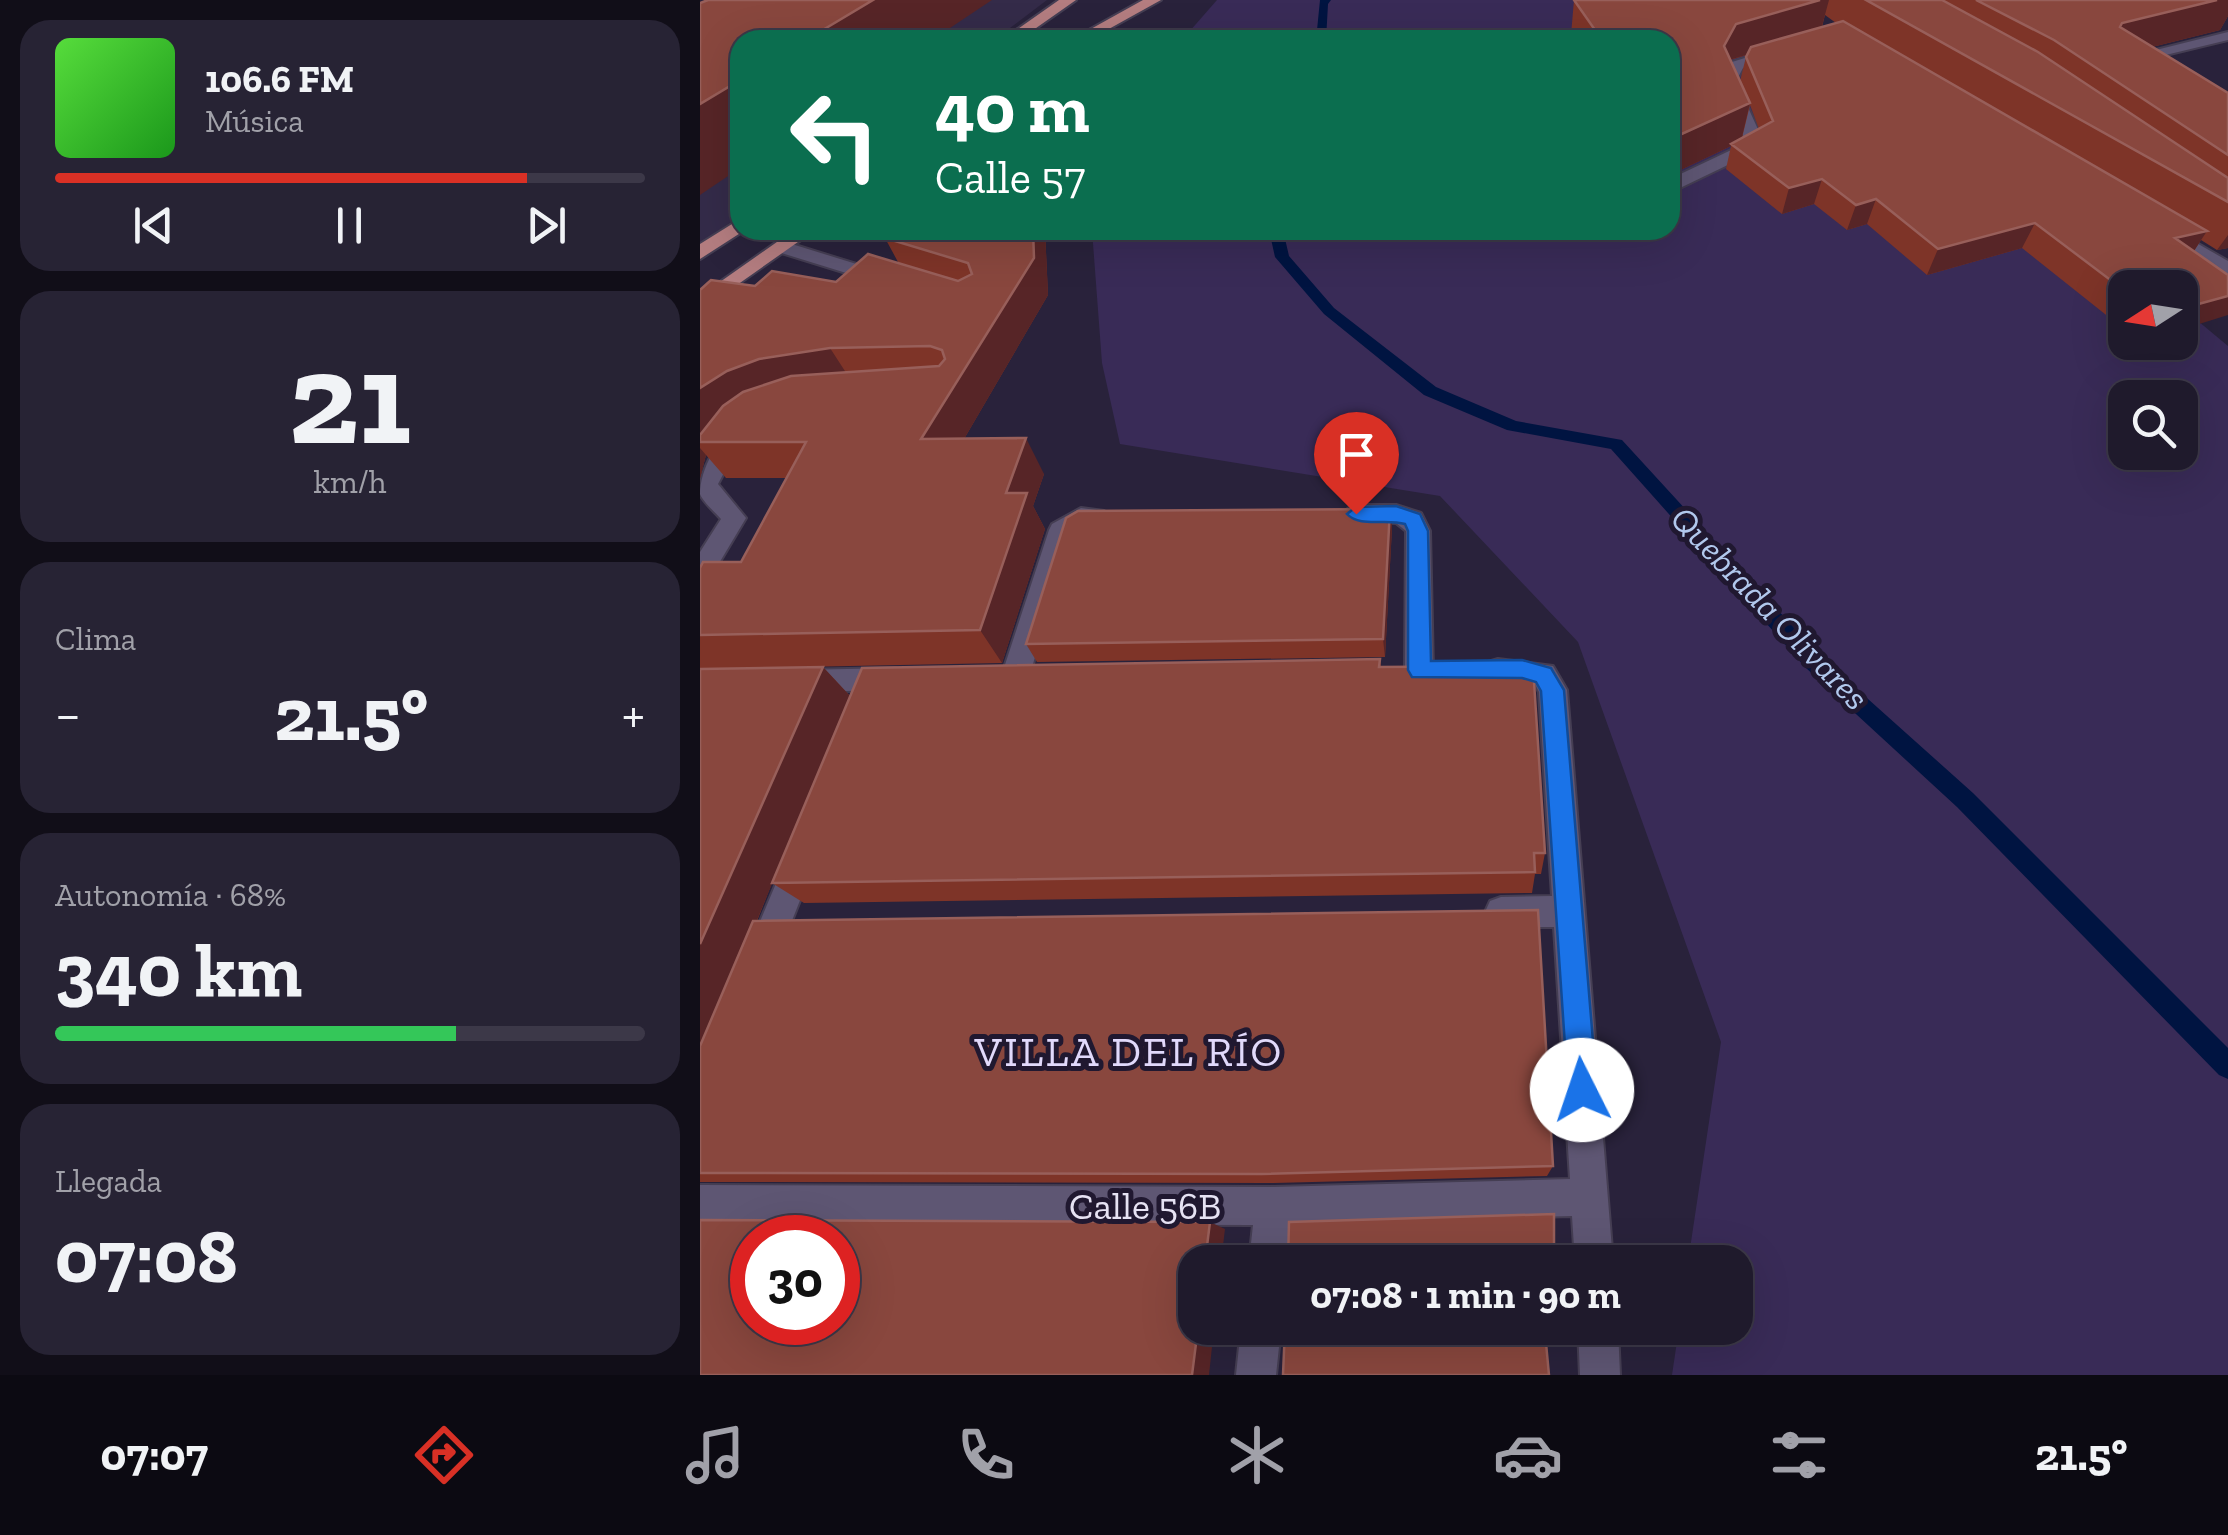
<!DOCTYPE html>
<html lang="es">
<meta charset="utf-8">
<style>
:root{--surface:#1f1a2c;--page:#272334;--text:#f1f3f6;--muted:#a1a1a9;--line:#3c3848;--accent:#d93025}
body{margin:0;font-family:"Zilla Slab",serif;background:var(--page);color:var(--text);height:100vh;display:flex;flex-direction:column;font-size:38px;white-space:nowrap}
*{box-sizing:border-box;margin:0}
p{font-size:32px;color:var(--muted)}
.icon{flex:none;width:55px;height:55px;fill:none;stroke:currentColor;stroke-width:2;stroke-linecap:round;stroke-linejoin:round}
.map{position:relative;flex:1;overflow:hidden}
.panel{display:flex;flex-direction:column;gap:20px;padding:20px;background:#110e18;width:700px}
.panel>*{flex:none}
.top-card{position:absolute;left:30px;top:30px;width:950px;height:210px;border-radius:30px;box-shadow:0 10px 40px #0002,0 0 0 2px var(--line);background:#0b6e4f;color:#fff;overflow:hidden}
.needle{width:65px;rotate:258deg}
.fabs{position:absolute;left:1408px;top:270px;display:grid;gap:20px}
.fabs a{display:grid;place-items:center;width:90px;height:90px;border-radius:20px;background:var(--surface);box-shadow:0 10px 40px #0002,0 0 0 2px var(--line);font-size:50px}
.speed{position:absolute;left:30px;top:1215px;display:flex;gap:20px;font-size:50px;font-weight:700;text-align:center}
.speed>*{display:grid;place-content:center;width:130px;height:130px;border-radius:50%;background:var(--surface);box-shadow:0 10px 40px #0002,0 0 0 2px var(--line);line-height:1}
.speed .limit{border:15px solid #d22;background:#fff;color:#111}
.pin{position:absolute;display:grid;place-items:center;width:85px;height:85px;color:#fff;margin:-102px -42px;border-radius:50% 50% 50% 0;rotate:-45deg;box-shadow:0 0 10px #0007}
.pin .icon{rotate:45deg}
.me{position:absolute;width:110px;margin:-55px;rotate:356deg;stroke-linejoin:round;filter:drop-shadow(0 0 8px #0008)}
.turn{display:flex;align-items:center;gap:35px;height:210px;padding:0 40px;font-size:45px}
.turn .icon{width:130px;height:130px;stroke-width:2.5}
.turn b{display:block;font-size:70px;line-height:85px}
.big{font-size:75px;font-weight:700;line-height:1.1}
.panel .widget{flex:1;display:flex;flex-direction:column;justify-content:center;gap:15px;min-width:0;padding:0 35px;border-radius:30px;background:var(--page)}
.panel .dial{align-items:center;gap:0}
.dial b{font-size:130px;line-height:1}
.song{display:flex;align-items:center;gap:30px}
.cover{width:120px;height:120px;border-radius:15px;background:linear-gradient(135deg,hsl(110 70% 55%),hsl(120 70% 35%))}
.played{height:10px;border-radius:5px;background:linear-gradient(90deg,var(--accent) 80%,var(--line) 80%)}
.keys{display:flex;justify-content:space-around;direction:ltr}
.heat{display:flex;justify-content:space-between;align-items:center;font-size:55px;direction:ltr}
.charge{height:15px;border-radius:8px;background:linear-gradient(90deg,#34c759 68%,var(--line) 0)}
.trip{position:absolute;left:478px;top:1245px;width:575px;height:100px;border-radius:30px;background:var(--surface);box-shadow:0 10px 40px #0002,0 0 0 2px var(--line);font-weight:700;line-height:100px;text-align:center}
.dock{display:flex;height:160px;justify-content:space-around;align-items:center;background:#0c0a12;color:var(--muted)}
.dock .icon{width:70px;height:70px}
.dock .selected{color:var(--accent)}
.dock b{font-size:45px;color:var(--text)}
main{display:flex;flex:1;min-height:0}
.map>svg:first-child{display:block}
.built{fill:#342b49}
.green{fill:#392b57;fill-rule:evenodd}
.lines{fill:none;stroke-linecap:round;stroke-linejoin:round}
.stream{fill:#001441;fill-rule:evenodd}
.service-casing{stroke:#453e53;stroke-width:4}
.minor-casing{stroke:#453e53;stroke-width:4}
.secondary-casing{stroke:#453e53;stroke-width:4}
.primary-casing{stroke:#453e53;stroke-width:4}
.service{fill:#5e5673;fill-rule:evenodd}
.minor{fill:#5e5673;fill-rule:evenodd}
.secondary{fill:#5e5673;fill-rule:evenodd}
.primary{fill:#b47d80;fill-rule:evenodd}
.wall{fill:#7e3428;fill-rule:evenodd}
.shaded-wall{fill:#572527}
.building{fill:#89473e;stroke:#985f5a;stroke-width:2.5;fill-rule:evenodd}
.route{fill:#1a73e8;stroke:#114b97;stroke-width:2.5}
.labels{text-anchor:middle;stroke-width:10;stroke-linejoin:round;paint-order:stroke}
.water-label{font-size:35px;font-style:italic;fill:#b1c8ed;stroke:#201830}
.near-street-label{font-size:38px;fill:#e6e2f3;stroke:#201830}
.near-neighbourhood-label{font-size:42px;letter-spacing:2.5px;fill:#e1d9fb;stroke:#201830}
</style>
<main>
<section class="panel">
<div class="widget">
<div class="song"><i class="cover"></i><div><b>106.6 FM</b><p>Música</p></div></div>
<div class="played"></div>
<div class="keys"><svg class="icon" aria-label="previous" viewBox="0 0 24 24"><path d="M18 5L8 12l10 7zM5 5v14"/></svg><svg class="icon" aria-label="pause" viewBox="0 0 24 24"><path d="M8 5v14M16 5v14"/></svg><svg class="icon" aria-label="next" viewBox="0 0 24 24"><path d="M6 5l10 7-10 7zM19 5v14"/></svg></div>
</div>
<div class="widget dial"><b>21</b><p>km/h</p></div>
<div class="widget"><p>Clima</p>
<div class="heat"><a>−</a><b class="big">21.5°</b><a>+</a></div>
</div>
<div class="widget"><p>Autonomía · 68%</p><b class="big">340 km</b><div class="charge"></div></div>
<div class="widget"><p>Llegada</p><b class="big">07:08</b></div>
</section>
<div class="map">
<svg width="1528" height="1375" viewBox="0 0 1528 1375">
<rect width="100%" height="100%" fill="#29223b"/>
<path class="built" d="M170 0H347L294 40H66Z
M40 48V216L0 243V60Z"/>
<path class="green" d="M517 0H1070L1425 288V342H1480V306L1528 346V1375H972L979 1328H1035V1262H988L1021 1042 878 642 740 496 420 444 402 363 392 230H970V40H482ZM1425 398H1480V452H1425Z"/>
<g class="lines">
<path class="stream" d="M620 0H631L628 4 626 40H616Z
M569 230H583L589 256 634 308 736 387 816 421 922 440 1120 656 1273 793 1528 1048V1079L1519 1075 1257 807 1106 668 911 449 807 430 724 395 624 314 575 257Z"/>
<defs>
<path id="service" d="M1077 48 1082 50V56L1043 68 1036 81 1061 136V149L982 187H970V179L1046 143 1020 81 1032 62Z
M82 241 192 275 195 279 185 285 75 251 73 247Z"/>
<path id="minor" d="M1528 32V40L1424 65 1416 60Z
M39 429 50 437 36 450 18 484 46 518 9 580 0 583V552L21 519C15 512 3 502 0 494 0 470 18 435 39 429Z
M653 505H696L721 513 730 531 733 671 729 679 719 682 709 679 705 671 706 531 696 523 644 520 641 514Z
M381 508 404 511 407 517 404 523 386 526 372 535 329 677 325 685 315 688 305 685 301 677 349 530 352 524Z
M798 659 853 666 867 690 913 1262H875L872 1216 591 1224 587 1262H549L553 1225 0 1223V1185L574 1187 870 1179 854 927H801L790 923 785 912 790 901 801 897 852 896 839 692 835 684 788 678 784 670 788 662Z
M195 668 205 671 209 679 205 687 195 690 98 692 88 689 84 681 88 673 98 670Z
M101 846 112 850 116 860 74 966 62 971 50 966 46 955 90 850Z
M541 1328H581L576 1375H536Z
M878 1328H918L920 1375H880Z"/>
<path id="secondary" d="M1465 225 1528 261V275L1458 235V227Z"/>
<path id="primary" d="M359 0H376L319 40H302Z
M443 0H461L389 40H371Z
M40 219V230H45L0 259V244Z
M94 230H115L0 311V296Z"/>
</defs>
<use href="#service" class="service-casing"/>
<use href="#minor" class="minor-casing"/>
<use href="#secondary" class="secondary-casing"/>
<use href="#primary" class="primary-casing"/>
<use href="#service" class="service"/>
<use href="#minor" class="minor"/>
<use href="#secondary" class="secondary"/>
<use href="#primary" class="primary"/>
</g>
<path class="wall" d="M874 0H1528V16L1520 30 1452 47 1528 93V248L1517 250 1501 240 1494 251 1425 288V330L1322 248 1227 275 1167 224 1147 230 1114 204 1082 214 1026 169 1031 146 970 175V40H874L871 35ZM1125 15 1136 23 1122 27ZM1047 55 1046 57 1040 81 1030 60ZM1050 105 1059 129 1042 138Z
M195 230H345L348 295 264 439 344 474 333 506 345 529 302 663 0 669V568L41 562 86 478H26L6 455 0 478V290L136 282 198 262 185 238Z
M690 509 692 528 685 657 337 662 326 644Z
M680 659 681 667 845 853 841 874H835L832 893 104 903 72 883 57 921 853 1166 847 1176 574 1183 0 1182V669L123 667 150 696Z"/>
<path class="shaded-wall" d="M173 0H292L232 40H106Z
M1120 0H1129L1120 33 1029 60 1024 46 1036 24Z
M1517 0H1528V16L1520 30 1404 59 1422 23Z
M40 80V168L0 195V104Z
M1050 103 1041 141 1031 144V146L970 175V160L975 137Z
M1122 179 1114 204 1082 214 1089 188Z
M1176 199 1167 224 1147 230 1156 205Z
M1335 223 1322 248 1227 275 1238 249Z
M333 230H345L348 295 243 475 221 439Z
M1507 231 1490 257 1475 238Z
M1528 235V248L1517 250Z
M1528 296V315L1480 330V309Z
M130 348 154 385 0 442V388L27 371 59 359Z
M326 438 344 474 333 506 345 529 302 663 280 630 306 493Z
M0 448 6 455 0 478Z
M690 509 692 528 685 657 683 639Z
M123 667 150 696 0 1057V944Z
M510 1222 525 1229 521 1262H505Z
M498 1328H514L509 1375H492Z"/>
<path class="building" d="M8 0H173L106 40H40V80L0 104V3Z
M874 0H1120L1036 24 1024 46 1050 103 975 137 973 143 970 139V40H902Z
M1166 0H1242L1338 52 1528 178V202Z
M1276 0H1517L1422 23 1420 27 1528 93V155L1354 40Z
M1143 21 1507 231 1475 238 1528 275V296L1480 309V288H1425V291L1335 223 1238 249 1176 199 1156 205 1122 179 1089 188 1031 144 1073 121 1046 57 1051 47Z
M195 230H333L334 258 221 439 326 438 306 493H327L280 630 0 635V568L3 562H41L106 442H0V435L23 406 43 392 91 376 239 366 245 359 242 350 230 346 130 348 59 359 27 371 0 388V290L11 280 55 286 72 271 136 282 168 254 258 281 272 274 268 263 185 238Z
M690 509 683 639 326 644 366 518 378 511Z
M680 659 679 667 833 666 845 853H834L835 872 72 883 162 668Z
M123 667 0 944V669Z
M838 910 853 1166 562 1174 0 1173V1046L53 921Z
M854 1214V1262H588L589 1222Z
M0 1220 510 1222 505 1262H495V1328H498L492 1375H0ZM52 1238H138V1322H52Z
M585 1328H855L856 1344 846 1343 849 1375H583Z"/>
<path class="route" d="M696 506 720 514 728 531 731 661 822 660 851 668 864 690 897 1090 893 1100 882 1104 872 1100 868 1090 841 691 836 682 822 678 712 677 708 670V531L705 524C686 518 660 528 647 514L656 507Z"/>
<g class="labels">
<g class="water-label">
<text transform="translate(1070 608) rotate(46)" y="12">Quebrada Olivares</text>
</g>
<g class="near-street-label">
<text x="445" y="1219">Calle 56B</text>
</g>
<g class="near-neighbourhood-label">
<text x="429" y="1066">VILLA DEL RÍO</text>
</g>
</g>
</svg>
<div class="fabs">
<a><svg class="needle" viewBox="-14 -14 28 28"><path d="M0-13l5 13h-10z" fill="#e53935"/><path d="M0 13l5-13h-10z" fill="#a1a1a9"/></svg></a>
<a><svg class="icon" aria-label="search" viewBox="0 0 24 24"><circle cx="10" cy="10" r="6"/><path d="M15 15l6 6"/></svg></a>
</div>
<div class="speed"><div class="limit">30</div></div>
<div class="pin" style="left:656px;top:514px;background:#d93025"><svg class="icon" aria-label="arrive" viewBox="0 0 24 24"><path d="M6 21V4h12l-3 4 3 4H6"/></svg></div>
<svg class="me" style="left:882px;top:1090px" viewBox="-20 -20 40 40"><circle r="19" fill="#fff"/><path d="M0-13L10 11 0 6-10 11z" fill="#1a73e8"/></svg>
<div class="trip">07:08 · 1 min · 90 m</div>
<div class="top-card">
<div class="turn"><svg class="icon" aria-label="left" viewBox="0 0 24 24"><path d="M17 20v-9H6M10 6l-5 5 5 5"/></svg><div><b>40 m</b>Calle 57</div></div>
</div>
</div>
</main>
<nav class="dock">
<b>07:07</b>
<svg class="icon selected" aria-label="directions" viewBox="0 0 24 24"><path d="M12 3l9 9-9 9-9-9zM9 14v-3h6M13 9l2 2-2 2"/></svg>
<svg class="icon" aria-label="music" viewBox="0 0 24 24"><path d="M9 18V5l10-2v13"/><circle cx="6" cy="18" r="3"/><circle cx="16" cy="16" r="3"/></svg>
<svg class="icon" aria-label="phone" viewBox="0 0 24 24"><path d="M5 4h4l2 5-3 2q2 4 5 5l2-3 5 2v4C11 20 4 13 5 4z"/></svg>
<svg class="icon" aria-label="climate" viewBox="0 0 24 24"><path d="M12 3v18M4 7l16 10M4 17L20 7"/></svg>
<svg class="icon" aria-label="car" viewBox="0 0 24 24"><path d="M5 17H2v-5l4-1 3-4h7l3 4 3 1v5h-3M9 17h6M6 11h13"/><circle cx="7" cy="17" r="2"/><circle cx="17" cy="17" r="2"/></svg>
<svg class="icon" aria-label="filters" viewBox="0 0 24 24"><path d="M4 7h16M4 17h16"/><circle cx="9" cy="7" r="2"/><circle cx="15" cy="17" r="2"/></svg>
<b>21.5°</b>
</nav>
